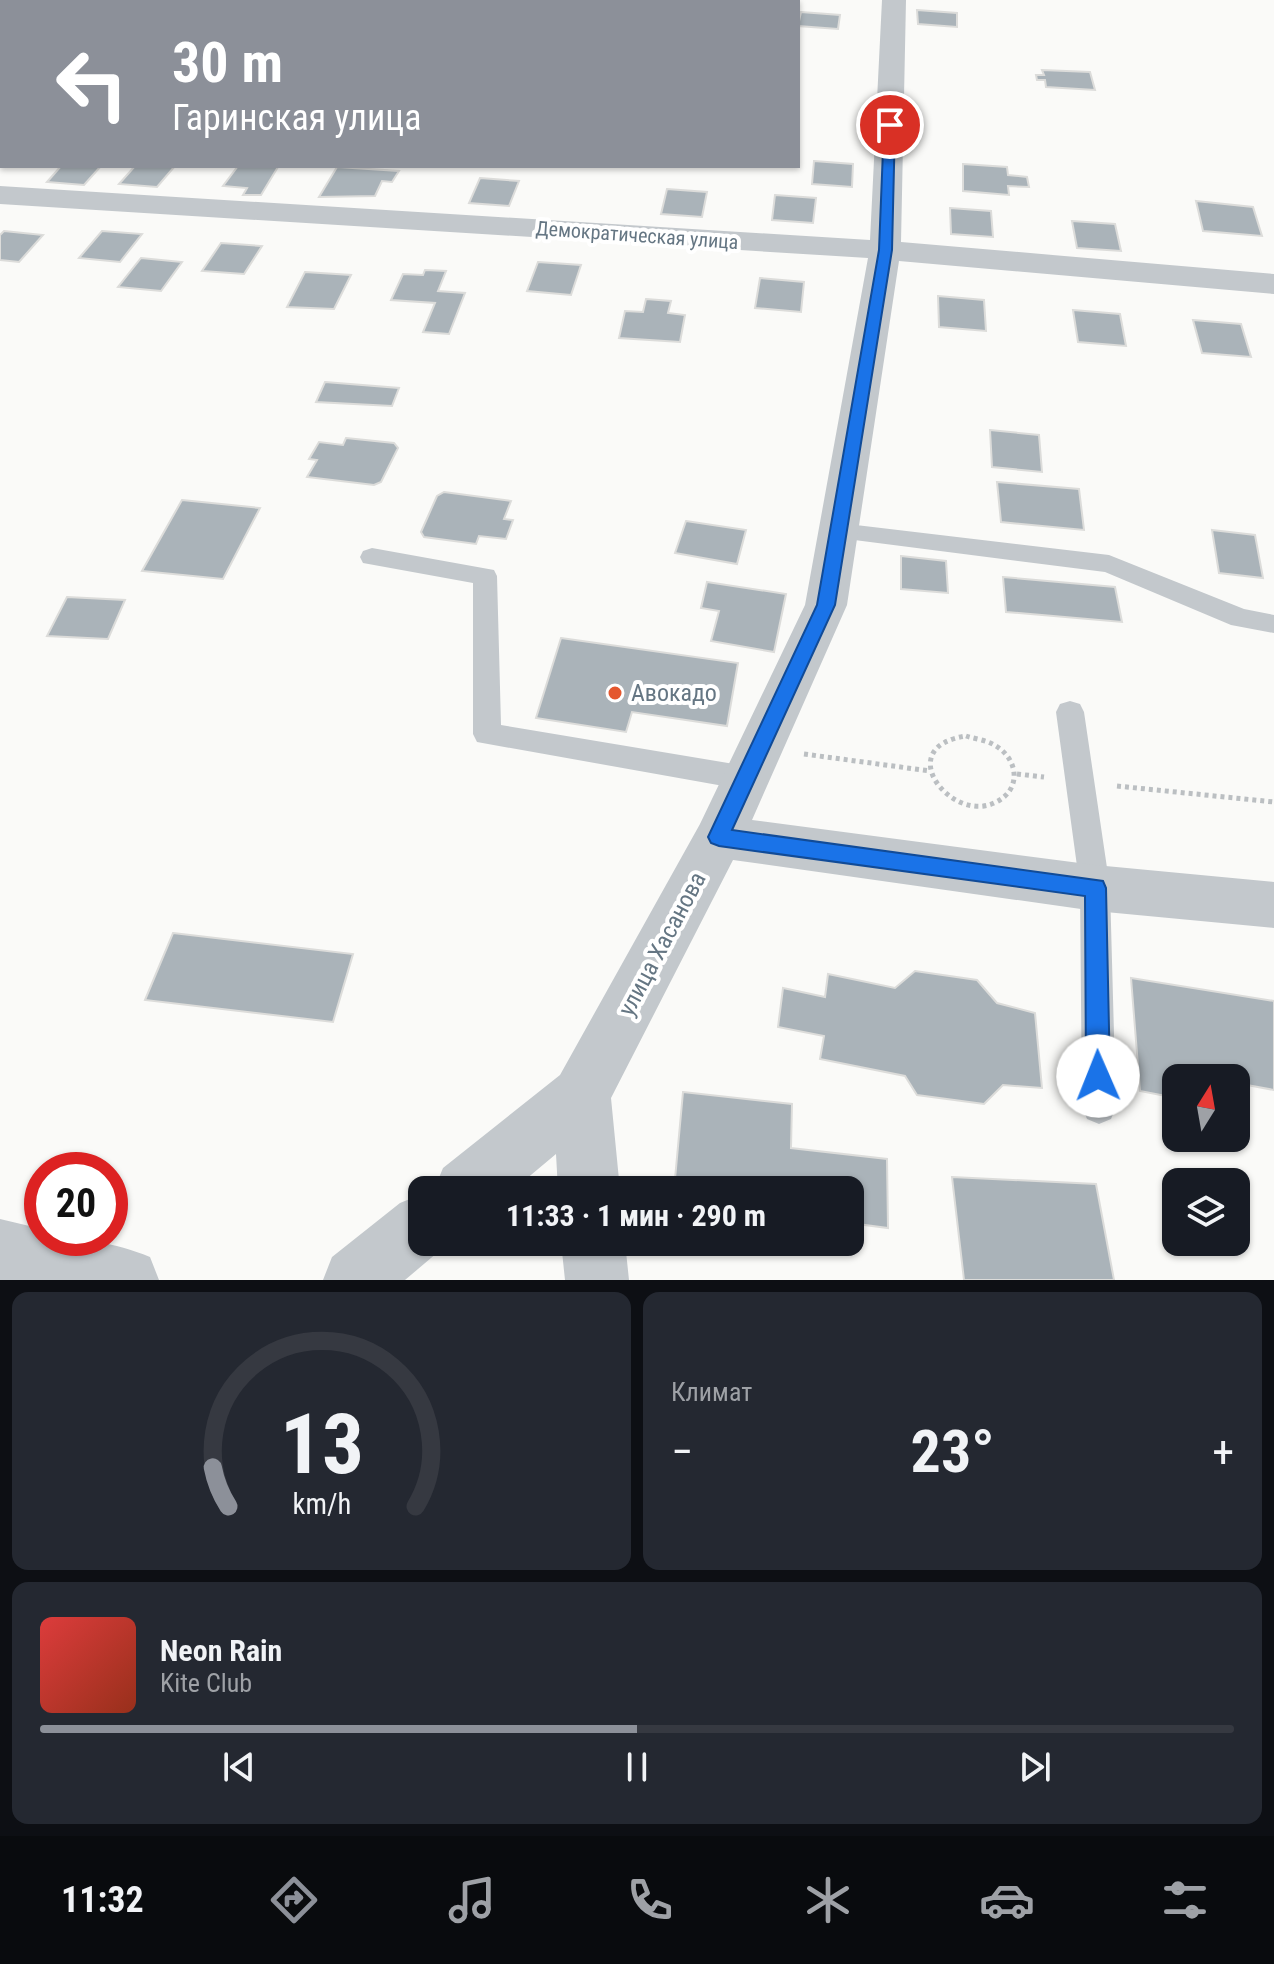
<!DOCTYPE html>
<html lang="ru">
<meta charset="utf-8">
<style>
:root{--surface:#171b24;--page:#242831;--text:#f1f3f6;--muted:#9ea1a6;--line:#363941;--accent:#8c9099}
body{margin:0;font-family:"Roboto Condensed",sans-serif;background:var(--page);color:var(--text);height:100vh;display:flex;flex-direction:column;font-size:30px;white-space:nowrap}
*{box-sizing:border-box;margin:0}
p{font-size:26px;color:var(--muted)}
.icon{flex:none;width:44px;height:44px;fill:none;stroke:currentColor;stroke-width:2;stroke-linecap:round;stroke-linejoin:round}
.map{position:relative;height:1280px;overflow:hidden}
.panel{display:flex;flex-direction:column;gap:12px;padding:12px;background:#0d0f14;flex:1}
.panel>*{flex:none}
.hud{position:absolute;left:0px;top:0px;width:800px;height:168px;box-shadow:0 2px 6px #0004;background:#8c9099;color:#fff;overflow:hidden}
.needle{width:52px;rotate:11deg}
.controls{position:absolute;left:1162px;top:1064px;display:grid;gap:16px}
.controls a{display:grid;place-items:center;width:88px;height:88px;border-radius:16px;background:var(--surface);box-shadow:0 2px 6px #0004;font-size:40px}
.speed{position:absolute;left:24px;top:1152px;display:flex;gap:16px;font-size:40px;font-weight:700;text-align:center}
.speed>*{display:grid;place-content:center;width:104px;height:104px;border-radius:50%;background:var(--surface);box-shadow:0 2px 6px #0004;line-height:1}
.speed .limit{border:12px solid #d22;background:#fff;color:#111}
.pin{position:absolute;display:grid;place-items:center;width:68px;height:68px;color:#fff;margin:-34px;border:4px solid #fff;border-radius:50%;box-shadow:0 2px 8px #0007}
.me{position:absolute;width:88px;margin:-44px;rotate:359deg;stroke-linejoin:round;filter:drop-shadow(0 0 6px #0008)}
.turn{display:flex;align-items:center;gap:28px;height:168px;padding:0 40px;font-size:36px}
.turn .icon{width:104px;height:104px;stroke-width:2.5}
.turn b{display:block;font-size:56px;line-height:68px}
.big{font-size:60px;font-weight:700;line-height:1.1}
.panel .card{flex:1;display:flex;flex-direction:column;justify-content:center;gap:12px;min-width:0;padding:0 28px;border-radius:16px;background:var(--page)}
.panel .dial{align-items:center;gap:0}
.dial svg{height:208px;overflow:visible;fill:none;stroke:var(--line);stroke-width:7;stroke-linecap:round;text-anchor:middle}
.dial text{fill:var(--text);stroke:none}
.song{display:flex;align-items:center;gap:24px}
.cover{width:96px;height:96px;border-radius:12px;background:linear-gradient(135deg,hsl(0 70% 55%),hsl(10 70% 35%))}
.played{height:8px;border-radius:4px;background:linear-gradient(90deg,var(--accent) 50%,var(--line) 50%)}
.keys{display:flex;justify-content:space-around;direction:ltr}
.heat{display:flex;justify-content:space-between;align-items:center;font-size:44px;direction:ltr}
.panel .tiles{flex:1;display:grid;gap:12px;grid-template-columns:1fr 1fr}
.card:last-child{grid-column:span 2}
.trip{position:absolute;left:408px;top:1176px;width:456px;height:80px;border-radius:16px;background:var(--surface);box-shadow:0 2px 6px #0004;font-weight:700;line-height:80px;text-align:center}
.menu{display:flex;height:128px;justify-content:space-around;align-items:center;background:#090b0e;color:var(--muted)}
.menu .icon{width:56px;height:56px}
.menu .selected{color:var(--accent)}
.menu b{font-size:36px;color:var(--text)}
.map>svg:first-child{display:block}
.building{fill:#aab3b9;stroke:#dcdcda;stroke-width:2}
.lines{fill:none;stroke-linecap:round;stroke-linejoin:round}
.path{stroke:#bbbfc2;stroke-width:5;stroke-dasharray:4 4;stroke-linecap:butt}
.service{fill:#c3c8cc;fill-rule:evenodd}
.minor{fill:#c3c8cc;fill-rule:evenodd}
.route{fill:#1a73e8;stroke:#114b97;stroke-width:2}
.poi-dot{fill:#e4572e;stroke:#fff;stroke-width:3}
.labels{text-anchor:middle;stroke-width:8;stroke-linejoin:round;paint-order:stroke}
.far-street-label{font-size:20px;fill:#657683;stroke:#fff}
.poi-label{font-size:24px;fill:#657683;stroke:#fff;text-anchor:start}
.street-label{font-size:24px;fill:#657683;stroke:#fff}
</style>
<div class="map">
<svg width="1274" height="1280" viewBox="0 0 1274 1280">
<rect width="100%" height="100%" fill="#fafaf8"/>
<path class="building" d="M917 10 957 13V27L918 24Z
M801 12 840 15 838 29 798 26Z
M1042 70 1090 72 1095 90 1046 87 1045 80H1037L1036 75H1044Z
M814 161 853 164 852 187 812 184Z
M963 164 1007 167 1008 175 1027 177 1029 187 1008 186 1009 195 963 191Z
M61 166H101L84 185 47 182Z
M135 166H175L157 187 119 184Z
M238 166H276L278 167 261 195H243L247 188 223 186Z
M337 167 399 171 392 182 382 181 375 196 319 197Z
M480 178 519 181 509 206 469 203Z
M667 189 707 192 702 217 661 214Z
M775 195 816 198 813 223 772 220Z
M1196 201 1253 207 1262 236 1203 231Z
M950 208 991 211 993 237 951 234Z
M1072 221 1115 224 1121 251 1077 248Z
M4 231 43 235 19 262 0 260V235Z
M102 231 142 234 120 262 79 258Z
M221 243 262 246 244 274 202 271Z
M141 258 182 262 161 291 118 287Z
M538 262 581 265 571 295 527 291Z
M425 270 446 271 438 291 465 293 449 334 423 332 435 303 391 300 403 274 423 275Z
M305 272 351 275 334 309 287 307Z
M760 278 804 282 801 312 755 308Z
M938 296 984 300 986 331 939 327Z
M646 299 671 301 668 313 685 315 680 342 619 338 625 311 643 312Z
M1073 310 1120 314 1126 346 1078 342Z
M1193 320 1241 324 1251 357 1202 353Z
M325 382 399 388 392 406 316 402Z
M990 430 1039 435 1042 472 992 467Z
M346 438 394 443 398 448 381 482 374 485 307 477 317 460 309 459 319 442 343 445Z
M997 482 1079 489 1084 530 1001 522Z
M444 492 511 501 504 519 513 520 506 539 479 536 476 544 424 537 421 532 437 496Z
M182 500 260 508 223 579 142 571Z
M686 521 746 530 737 564 675 553Z
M1212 530 1255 535 1263 578 1219 573Z
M901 556 946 561 948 593 901 589Z
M1003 577 1115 587 1122 622 1006 612Z
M707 582 786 594 774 652 711 641 719 611 701 608Z
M67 597 125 600 108 639 47 636Z
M561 638 738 663 727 726 632 712 626 732 536 718Z
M173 933 353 954 333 1022 145 1000Z
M915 971 977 980 997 1003 1035 1013 1042 1088 1003 1085 984 1104 917 1095 905 1076 820 1059 824 1036 778 1027 783 988 825 997 828 974 895 988Z
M1131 978 1274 1001V1090L1236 1083V1078H1176V1098L1140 1091Z
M683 1092 792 1104 791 1148 887 1159 888 1228 850 1223V1190H674Z
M952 1177 1096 1184 1114 1280H964Z"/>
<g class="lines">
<path class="path" d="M966 736C975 739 987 740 996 746 1019 760 1022 791 994 803 951 823 891 747 966 736Z
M804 754 930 771
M1017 774 1044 777
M1117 786 1274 802"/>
<path class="service" d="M839 523 1109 555 1244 609 1274 615V633L1231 625 1105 572 831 537 827 531 831 525Z
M372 548 494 570 497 576 501 725 746 766 756 770 760 778 756 786 746 790 477 742 473 734V583L363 563 360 557 363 551Z
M1070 701 1080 704 1084 712 1110 888 1116 1107 1111 1119 1099 1124 1087 1119 1082 1107 1080 888 1056 712 1060 704Z"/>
<path class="minor" d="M882 0H906L901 242 1274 274V294L899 261 847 605 752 820 1095 865 1274 882V928L1095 911 733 860 611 1098 620 1190H558L556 1154 513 1190H434L443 1168 560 1075 700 824 805 605 868 258 0 204V186L870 240Z
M0 8H2V22H0Z
M422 1194V1242H446L444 1247 405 1280H323L332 1257 400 1203Z
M0 1219 42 1229V1238C81 1238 114 1242 150 1257L159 1280H0Z
M561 1242H625L629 1280H565Z"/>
</g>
<path class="route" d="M890 122 895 125 892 250 835 605 732 830 1103 881 1106 888 1110 1076 1107 1084 1098 1088 1090 1084 1086 1076 1085 896 719 846 711 843 708 837 817 605 879 250 884 125Z"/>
<circle class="poi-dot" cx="615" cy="693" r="8"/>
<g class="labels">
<g class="far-street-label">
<text transform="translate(637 235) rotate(4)" y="7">Демократическая улица</text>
</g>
<g class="poi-label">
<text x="631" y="701">Авокадо</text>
</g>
<g class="street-label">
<text transform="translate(662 944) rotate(-62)" y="8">улица Хасанова</text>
</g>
</g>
</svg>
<div class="controls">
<a><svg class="needle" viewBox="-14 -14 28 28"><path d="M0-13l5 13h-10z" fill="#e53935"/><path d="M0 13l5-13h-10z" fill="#9ea1a6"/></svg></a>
<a><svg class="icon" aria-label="layers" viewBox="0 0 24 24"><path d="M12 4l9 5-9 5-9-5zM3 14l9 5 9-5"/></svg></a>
</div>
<div class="speed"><div class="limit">20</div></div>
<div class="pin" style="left:890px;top:125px;background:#d93025"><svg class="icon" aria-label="arrive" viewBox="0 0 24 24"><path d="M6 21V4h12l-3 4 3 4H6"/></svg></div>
<svg class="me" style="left:1098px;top:1076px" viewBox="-20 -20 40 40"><circle r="19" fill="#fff"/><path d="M0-13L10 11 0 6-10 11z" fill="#1a73e8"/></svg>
<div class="trip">11:33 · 1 мин · 290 m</div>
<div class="hud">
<div class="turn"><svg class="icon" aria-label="left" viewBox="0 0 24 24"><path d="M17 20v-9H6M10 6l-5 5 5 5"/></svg><div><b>30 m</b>Гаринская улица</div></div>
</div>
</div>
<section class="panel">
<div class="tiles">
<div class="card dial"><svg viewBox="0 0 100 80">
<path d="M14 69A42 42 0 1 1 86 69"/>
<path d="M14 69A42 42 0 0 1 8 54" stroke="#8c9099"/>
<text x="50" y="56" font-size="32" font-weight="700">13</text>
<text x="50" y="72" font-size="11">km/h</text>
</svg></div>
<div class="card"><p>Климат</p>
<div class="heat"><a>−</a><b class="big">23°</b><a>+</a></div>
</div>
<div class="card">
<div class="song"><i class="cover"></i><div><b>Neon Rain</b><p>Kite Club</p></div></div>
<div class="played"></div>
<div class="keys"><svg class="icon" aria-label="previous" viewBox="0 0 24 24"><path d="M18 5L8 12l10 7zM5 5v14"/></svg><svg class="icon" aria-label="pause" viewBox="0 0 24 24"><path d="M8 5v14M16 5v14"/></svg><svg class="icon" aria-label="next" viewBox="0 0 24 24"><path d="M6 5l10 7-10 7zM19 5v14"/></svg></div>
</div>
</div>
</section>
<nav class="menu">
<b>11:32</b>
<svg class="icon selected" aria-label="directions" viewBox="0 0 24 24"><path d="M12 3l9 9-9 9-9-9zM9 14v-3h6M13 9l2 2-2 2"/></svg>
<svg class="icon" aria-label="music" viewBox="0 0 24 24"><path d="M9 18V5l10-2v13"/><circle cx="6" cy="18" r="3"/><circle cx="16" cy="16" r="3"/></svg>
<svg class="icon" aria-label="phone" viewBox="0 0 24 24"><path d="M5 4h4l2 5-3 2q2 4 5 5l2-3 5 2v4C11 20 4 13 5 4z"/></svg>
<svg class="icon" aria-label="climate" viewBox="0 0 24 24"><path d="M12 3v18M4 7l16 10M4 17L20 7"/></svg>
<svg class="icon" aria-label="car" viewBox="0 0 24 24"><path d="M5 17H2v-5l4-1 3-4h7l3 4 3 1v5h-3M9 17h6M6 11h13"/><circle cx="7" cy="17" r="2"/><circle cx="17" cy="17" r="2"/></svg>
<svg class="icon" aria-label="filters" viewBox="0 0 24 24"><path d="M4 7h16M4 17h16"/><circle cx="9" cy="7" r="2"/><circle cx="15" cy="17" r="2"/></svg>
</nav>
